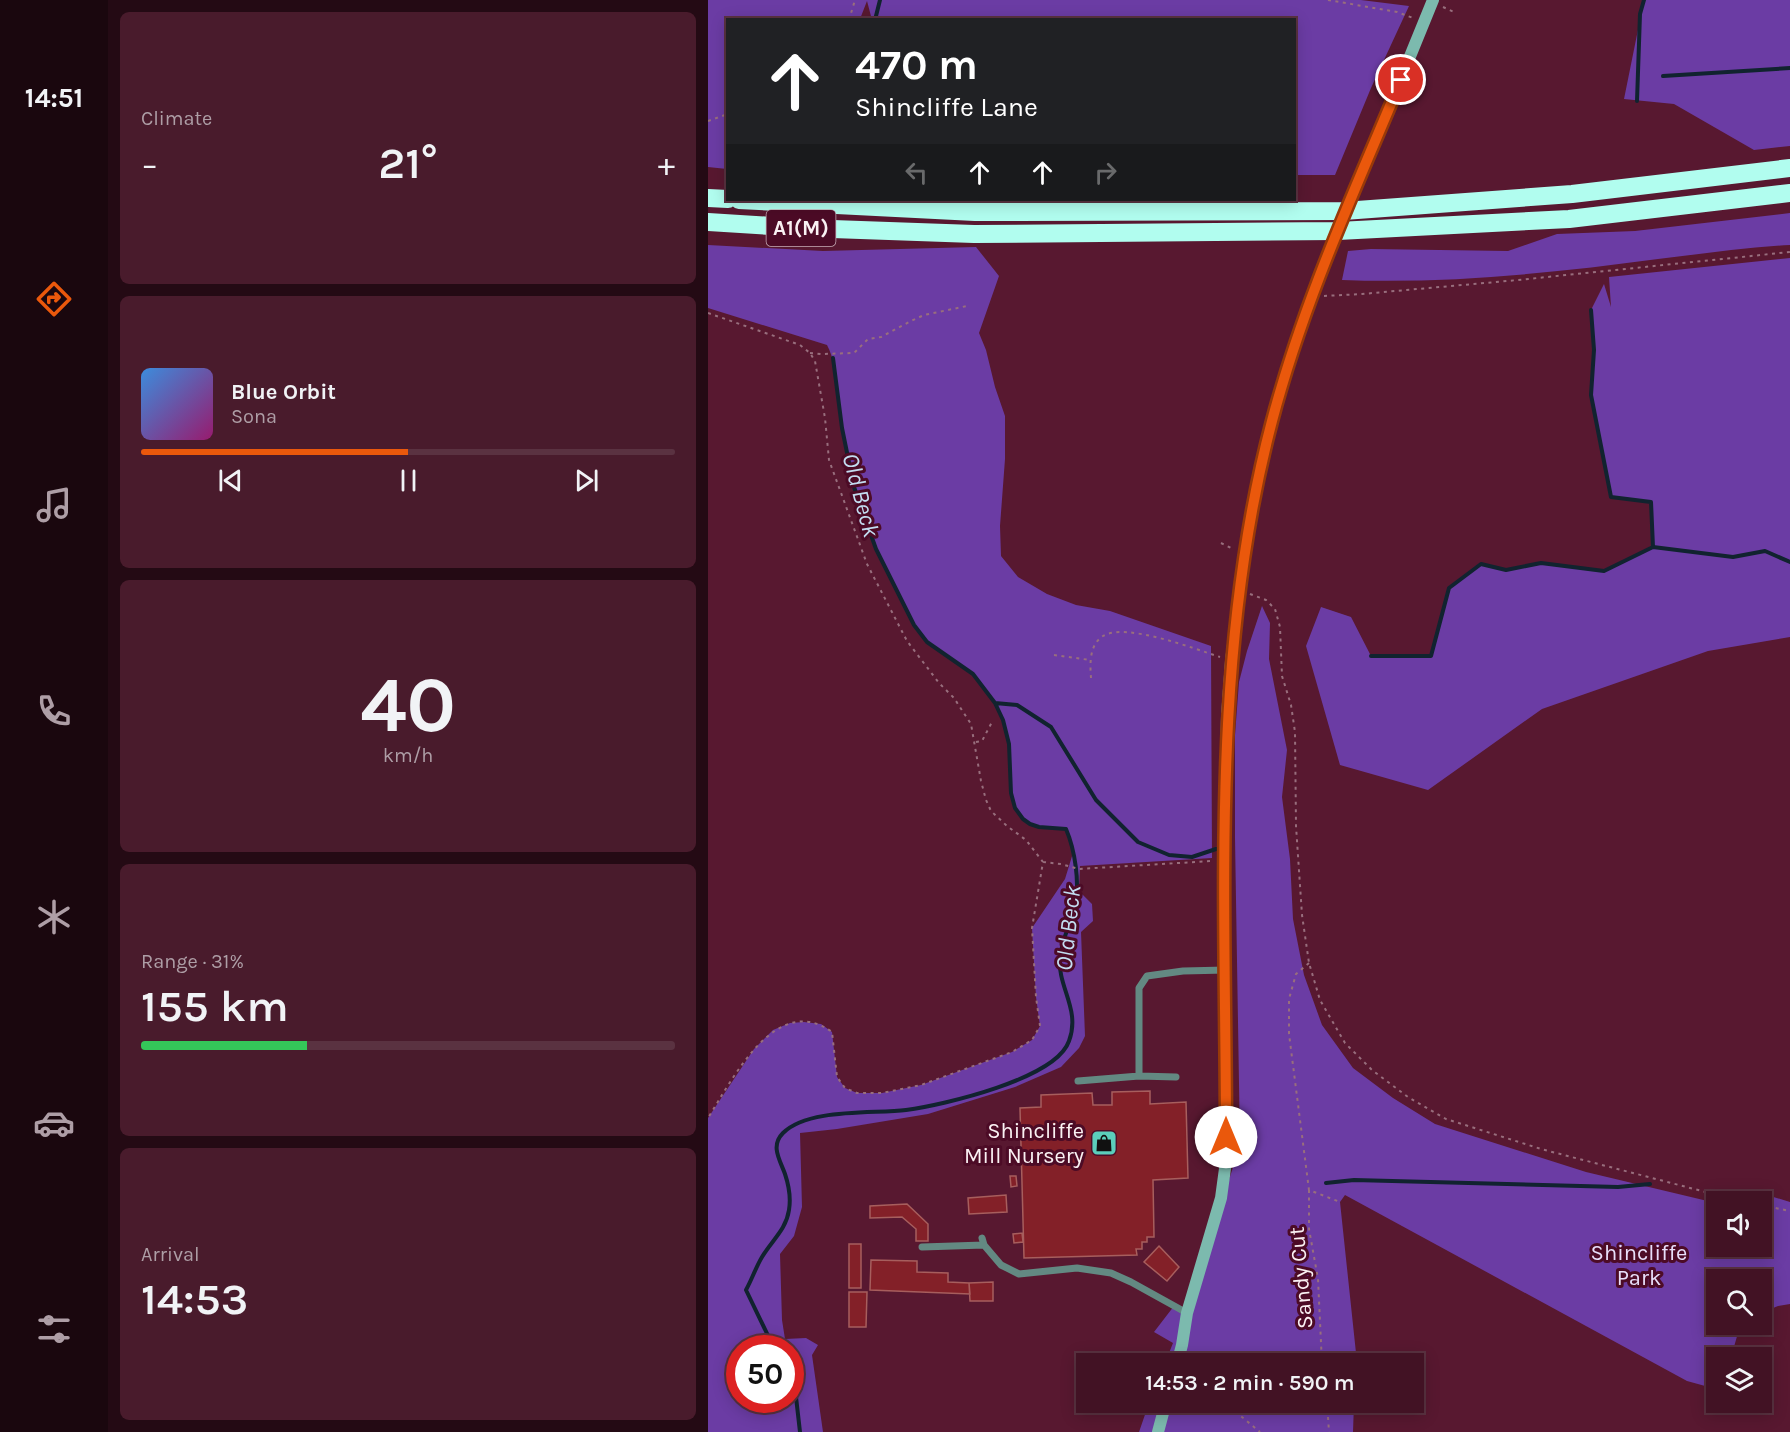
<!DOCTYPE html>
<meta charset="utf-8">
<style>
:root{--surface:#421224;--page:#491b2c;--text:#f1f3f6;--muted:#ae9ea6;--line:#5a3241;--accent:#ea580c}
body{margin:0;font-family:Karla,sans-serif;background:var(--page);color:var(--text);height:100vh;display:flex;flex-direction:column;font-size:22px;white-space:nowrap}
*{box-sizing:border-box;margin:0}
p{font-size:20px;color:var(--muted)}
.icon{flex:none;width:33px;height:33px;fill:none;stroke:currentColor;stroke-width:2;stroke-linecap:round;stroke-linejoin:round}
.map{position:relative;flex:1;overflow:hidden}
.sheet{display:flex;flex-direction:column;gap:12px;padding:12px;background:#240a14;width:600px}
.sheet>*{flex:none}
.banner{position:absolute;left:18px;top:18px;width:570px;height:183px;border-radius:0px;box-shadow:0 3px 15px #0003,0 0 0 2px var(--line);background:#202124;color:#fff;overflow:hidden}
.fabs{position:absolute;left:998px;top:1191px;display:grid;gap:12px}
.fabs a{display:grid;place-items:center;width:66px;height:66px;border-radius:0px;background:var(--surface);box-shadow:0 3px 15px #0003,0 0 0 2px var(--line);font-size:30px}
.speed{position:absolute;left:18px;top:1335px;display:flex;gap:12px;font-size:30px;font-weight:700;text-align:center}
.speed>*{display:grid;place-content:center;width:78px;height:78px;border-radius:50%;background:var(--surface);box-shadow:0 3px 15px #0003,0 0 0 2px var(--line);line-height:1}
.speed .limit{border:9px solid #d22;background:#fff;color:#111}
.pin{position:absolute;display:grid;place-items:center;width:51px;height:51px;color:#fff;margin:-26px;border:3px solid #fff;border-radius:50%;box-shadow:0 2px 6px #0007}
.me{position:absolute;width:66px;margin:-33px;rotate:0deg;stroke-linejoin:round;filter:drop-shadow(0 0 4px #0008)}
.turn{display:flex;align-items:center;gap:21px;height:126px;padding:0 30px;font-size:27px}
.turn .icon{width:78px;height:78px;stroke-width:2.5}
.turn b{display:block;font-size:42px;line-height:51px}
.lanes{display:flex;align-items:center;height:57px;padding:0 30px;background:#0003;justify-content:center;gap:30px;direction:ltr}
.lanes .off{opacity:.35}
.big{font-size:45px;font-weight:600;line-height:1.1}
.sheet .card{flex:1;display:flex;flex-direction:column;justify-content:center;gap:9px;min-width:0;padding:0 21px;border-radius:9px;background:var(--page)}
.sheet .dial{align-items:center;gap:0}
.dial b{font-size:78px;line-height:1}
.song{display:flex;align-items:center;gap:18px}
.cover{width:72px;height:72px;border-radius:9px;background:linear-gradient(135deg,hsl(210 70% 55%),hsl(320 70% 35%))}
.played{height:6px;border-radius:3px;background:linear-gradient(90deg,var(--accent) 50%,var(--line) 50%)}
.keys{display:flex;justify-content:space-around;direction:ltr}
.heat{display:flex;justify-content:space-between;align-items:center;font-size:33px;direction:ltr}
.charge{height:9px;border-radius:4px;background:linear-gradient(90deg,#34c759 31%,var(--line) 0)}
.trip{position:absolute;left:368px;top:1353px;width:348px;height:60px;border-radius:0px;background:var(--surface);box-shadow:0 3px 15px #0003,0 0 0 2px var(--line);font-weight:600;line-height:60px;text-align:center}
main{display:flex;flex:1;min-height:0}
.menu{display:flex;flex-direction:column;width:108px;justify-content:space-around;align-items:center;background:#1a070e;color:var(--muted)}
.menu .icon{width:42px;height:42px}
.menu .current{color:var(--accent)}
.menu b{font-size:27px;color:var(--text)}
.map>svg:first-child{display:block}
.green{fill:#6b3ca4;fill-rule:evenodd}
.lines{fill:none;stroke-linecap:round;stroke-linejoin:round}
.stream{stroke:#11232f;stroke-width:4}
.building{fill:#832028;stroke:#a75e5d;stroke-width:1.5}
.path{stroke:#986e7d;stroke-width:2;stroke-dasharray:3 4.5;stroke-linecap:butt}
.service{stroke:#638982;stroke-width:7}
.secondary{stroke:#7cbaae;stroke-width:12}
.motorway{stroke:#b1fdef;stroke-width:18}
.secondary-bridge{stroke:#7cbaae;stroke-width:12}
.route-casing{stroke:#983908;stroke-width:15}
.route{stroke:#ea580c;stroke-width:10}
.labels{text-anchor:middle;stroke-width:6;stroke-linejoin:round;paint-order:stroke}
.shield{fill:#4c0b26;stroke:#c6acb6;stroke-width:1.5}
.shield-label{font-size:21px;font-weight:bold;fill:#faf1f3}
.poi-label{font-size:22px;fill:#faf1f3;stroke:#4c0b26;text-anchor:end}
.park-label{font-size:22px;fill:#e8dffb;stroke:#4c0b26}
.street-label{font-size:22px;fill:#faf1f3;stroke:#4c0b26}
.water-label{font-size:24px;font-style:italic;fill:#c3ddf1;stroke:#4c0b26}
</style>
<main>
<nav class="menu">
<b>14:51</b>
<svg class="icon current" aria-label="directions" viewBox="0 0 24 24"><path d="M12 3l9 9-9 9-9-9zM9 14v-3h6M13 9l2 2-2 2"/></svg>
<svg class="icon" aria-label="music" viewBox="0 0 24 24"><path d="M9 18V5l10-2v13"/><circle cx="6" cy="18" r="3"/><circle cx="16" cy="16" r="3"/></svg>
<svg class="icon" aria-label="phone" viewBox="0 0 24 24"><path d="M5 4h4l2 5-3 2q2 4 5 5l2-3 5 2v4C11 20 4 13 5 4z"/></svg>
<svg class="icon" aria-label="climate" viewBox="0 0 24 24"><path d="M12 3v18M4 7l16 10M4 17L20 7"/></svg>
<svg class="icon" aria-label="car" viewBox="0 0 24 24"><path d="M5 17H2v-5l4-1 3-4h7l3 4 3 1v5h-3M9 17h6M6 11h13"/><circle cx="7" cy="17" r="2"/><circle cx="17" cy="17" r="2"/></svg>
<svg class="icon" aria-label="filters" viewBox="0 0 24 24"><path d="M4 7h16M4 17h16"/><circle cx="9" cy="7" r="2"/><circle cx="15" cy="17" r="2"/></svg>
</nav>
<section class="sheet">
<div class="card"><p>Climate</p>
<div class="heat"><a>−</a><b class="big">21°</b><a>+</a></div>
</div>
<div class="card">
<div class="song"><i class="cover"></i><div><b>Blue Orbit</b><p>Sona</p></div></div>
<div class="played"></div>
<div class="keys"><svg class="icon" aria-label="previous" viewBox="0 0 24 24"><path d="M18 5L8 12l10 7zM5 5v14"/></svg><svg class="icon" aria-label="pause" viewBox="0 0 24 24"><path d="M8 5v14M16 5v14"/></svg><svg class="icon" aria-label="next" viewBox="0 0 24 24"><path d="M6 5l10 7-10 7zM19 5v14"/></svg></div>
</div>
<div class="card dial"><b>40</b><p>km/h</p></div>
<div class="card"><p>Range · 31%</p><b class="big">155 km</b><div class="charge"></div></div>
<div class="card"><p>Arrival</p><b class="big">14:53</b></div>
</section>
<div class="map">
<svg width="1082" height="1432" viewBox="0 0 1082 1432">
<rect width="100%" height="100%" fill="#581830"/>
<path class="green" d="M0 0H653L701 6 663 88 627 175H587L586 20H164L159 1 152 19 20 20 19 169 0 167Z
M936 0H1082V146L1046 150 966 104 916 99Z
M1082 213V245C1037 247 994 254 950 259 846 273 739 284 634 280L640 251 663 249 800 251 849 234 927 231Z
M0 245 115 251 268 247 291 276 271 333 278 350 287 387 297 416V459L292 526 293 556 310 577 339 594 368 605 402 611 503 646 504 858 372 866 371 891 384 904 385 921 373 932 377 1036 371 1048 353 1067 307 1087 220 1114 129 1129 92 1133 94 1207 86 1236 72 1254 74 1320 77 1339 98 1338 110 1345 104 1355 115 1432H0V1118L46 1049 65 1030 82 1023 96 1022 113 1024 124 1032 129 1077 137 1088 149 1093H174L213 1085 304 1052 324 1040 332 1026 328 997 324 928 357 879 365 853 358 829C346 826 333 829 322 824 291 809 307 748 295 718 289 704 276 684 264 673 251 661 233 654 220 642 203 627 180 573 169 551 152 513 141 470 134 429 129 401 132 370 119 345L0 308ZM32 1348H82V1400H32Z
M1082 258V637L1000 651 834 709 720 790 632 765 598 646 613 607 643 617 663 656H723L741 588 773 564 798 570 833 563 896 571 944 547 943 502 903 497 883 395 886 350 883 310 896 284 903 307 901 277Z
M554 606 562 623 561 659 579 750 574 797 582 859 585 919 596 975 614 1025 645 1068 685 1098 727 1124 878 1172 1008 1203V1246H1053V1202L1047 1201 1049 1192 1082 1202V1304L1070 1306 1053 1313V1280H1008V1324L1039 1325 1030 1333 1023 1357 1008 1358V1389L979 1381 637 1195 632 1202 648 1353V1363H457L465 1343 446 1332 466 1306 479 1313 532 1145 527 838V735L531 682 539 651Z
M441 1403H646L645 1432H431Z"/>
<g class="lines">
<path class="stream" d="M167 20 172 0
M955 76 1082 68
M929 101 932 14 936 0
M945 547 1025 557 1057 551 1082 562
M663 656H723L741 588 773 564 798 570 833 563 896 571 945 547 943 502 903 497 883 395 886 350 883 310
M287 703 309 705 343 727 388 800 430 842 461 855 484 857 508 849
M618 1183 646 1180 910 1187 942 1184
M66 1348 38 1290C44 1279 48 1267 54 1257 64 1240 78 1230 81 1210 83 1198 81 1186 77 1174 72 1160 62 1146 75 1133 100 1108 165 1114 198 1110 235 1105 348 1079 361 1041 373 1009 349 987 352 957 354 939 363 923 367 905 372 883 367 850 358 829L331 827 322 824 315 819 307 808 303 793 301 744 295 720 287 703 265 674 219 642 206 625 168 549 146 487 134 428 125 358
M82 1386 88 1397 92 1432"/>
</g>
<path class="building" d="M442 1091V1104L478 1102 480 1178 445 1180 446 1237H439V1242H434V1249H428L429 1255 316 1258 312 1108 333 1107V1095L384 1093 385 1105H404V1092Z
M302 1176H308L309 1186 303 1187Z
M298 1195 299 1212 261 1214 260 1198Z
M199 1204 220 1224V1241H208V1229L194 1217 162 1218V1206Z
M314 1233 315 1242 306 1243 305 1234Z
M141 1244H153V1288H141Z
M451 1246 471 1267 459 1281 436 1262Z
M163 1260 209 1261V1272L240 1273V1282L261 1283 262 1294 162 1290Z
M285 1282V1301H262L261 1283Z
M141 1292H159L158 1327H141Z"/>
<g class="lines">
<path class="path" d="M620 0 689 12 705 18
M735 7 746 12
M141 20 147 0
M0 121 20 114
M616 296 654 294 810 280 1082 252
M0 313 92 345 102 353 107 361 117 418 121 460 159 564 199 641 231 683 246 698 263 724 273 781 278 800 283 811 299 826 318 840 335 862 324 928 328 997 332 1026 324 1040 304 1052 213 1085 174 1093H149L137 1088 129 1077 124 1032C68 991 24 1080 0 1118
M102 353 113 354 146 353 160 339 173 337 203 321 216 315 259 306
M513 543 525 549
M542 594 558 600 567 609 572 627 574 676 583 705 587 732 588 826 594 915 601 963 612 1000 637 1043 664 1070 700 1097 738 1119 833 1149 1036 1202
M346 655 382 660
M383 678C382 664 381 645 395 636 417 622 487 649 512 657
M268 742 274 741 284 722
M335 862 353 864 371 869 504 861
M601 963 588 974 581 999V1034L601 1190 632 1202
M601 1190V1229L610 1279 614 1364
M1053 1205 1082 1211
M516 1402 552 1432
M619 1402 621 1432"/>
<path class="service" d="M431 1076V988L439 976 475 971 518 970
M370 1081 431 1076 468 1077
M274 1238 276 1245 293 1265 311 1274 369 1268 403 1273 423 1282 479 1313
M214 1247 276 1245"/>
<path class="secondary" d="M661 157 725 0
M469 1364 474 1345 479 1313 513 1198 518 1161 516 861 519 716 523 661 536 554 550 478 563 423 579 367 609 281
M450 1432 458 1402"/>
<path class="motorway" d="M0 198 20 199
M31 200 267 212 636 211 864 194 1082 168
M0 222 96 228 266 234 630 231 861 219 1082 193"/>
<path class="secondary-bridge" d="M609 281 661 157"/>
</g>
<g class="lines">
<defs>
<path id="route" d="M518 1137C518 898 502 655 564 421 595 303 646 192 693 80"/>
</defs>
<use href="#route" class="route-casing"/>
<use href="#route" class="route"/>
</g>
<defs>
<symbol id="shop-square" viewBox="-11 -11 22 22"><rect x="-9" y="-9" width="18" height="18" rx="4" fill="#5bcebb" stroke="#4c0b26"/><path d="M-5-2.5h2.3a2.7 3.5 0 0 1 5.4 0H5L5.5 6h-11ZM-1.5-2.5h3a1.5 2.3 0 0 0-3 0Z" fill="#111"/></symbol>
</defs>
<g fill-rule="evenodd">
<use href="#shop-square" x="381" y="1128" width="30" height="30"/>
</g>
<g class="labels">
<rect class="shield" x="58.5" y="210" width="69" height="36" rx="4.5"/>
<g class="shield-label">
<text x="93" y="235">A1(M)</text>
</g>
<g class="poi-label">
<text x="376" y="1138">Shincliffe<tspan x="376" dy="25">Mill Nursery</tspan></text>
</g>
<g class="park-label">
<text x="931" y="1260">Shincliffe<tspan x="931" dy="25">Park</tspan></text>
</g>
<g class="street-label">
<text transform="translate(592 1278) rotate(-95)" y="8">Sandy Cut</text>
</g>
<g class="water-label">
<text transform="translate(153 495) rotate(75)" y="8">Old Beck</text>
<text transform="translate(360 928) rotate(-84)" y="8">Old Beck</text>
</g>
</g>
</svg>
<div class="fabs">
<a><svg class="icon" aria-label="sound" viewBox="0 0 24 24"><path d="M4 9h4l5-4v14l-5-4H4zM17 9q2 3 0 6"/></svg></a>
<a><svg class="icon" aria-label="search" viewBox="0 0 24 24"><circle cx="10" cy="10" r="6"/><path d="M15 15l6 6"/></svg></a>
<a><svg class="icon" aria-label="layers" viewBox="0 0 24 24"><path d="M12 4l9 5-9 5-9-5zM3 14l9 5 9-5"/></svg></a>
</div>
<div class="speed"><div class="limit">50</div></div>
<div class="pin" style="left:693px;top:80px;background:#d93025"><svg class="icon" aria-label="arrive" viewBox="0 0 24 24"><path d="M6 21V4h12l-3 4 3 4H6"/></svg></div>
<svg class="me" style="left:518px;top:1137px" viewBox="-20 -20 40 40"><circle r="19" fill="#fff"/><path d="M0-13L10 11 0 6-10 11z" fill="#ea580c"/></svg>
<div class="trip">14:53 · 2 min · 590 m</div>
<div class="banner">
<div class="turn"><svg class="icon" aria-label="ahead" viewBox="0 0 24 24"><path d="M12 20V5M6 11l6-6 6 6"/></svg><div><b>470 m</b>Shincliffe Lane</div></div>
<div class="lanes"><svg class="icon off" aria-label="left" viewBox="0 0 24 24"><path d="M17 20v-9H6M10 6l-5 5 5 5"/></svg><svg class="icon" aria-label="ahead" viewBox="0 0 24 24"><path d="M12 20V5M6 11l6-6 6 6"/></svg><svg class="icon" aria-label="ahead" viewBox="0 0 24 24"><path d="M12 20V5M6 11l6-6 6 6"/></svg><svg class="icon off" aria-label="right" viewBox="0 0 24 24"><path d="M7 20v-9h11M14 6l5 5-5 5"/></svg></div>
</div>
</div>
</main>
